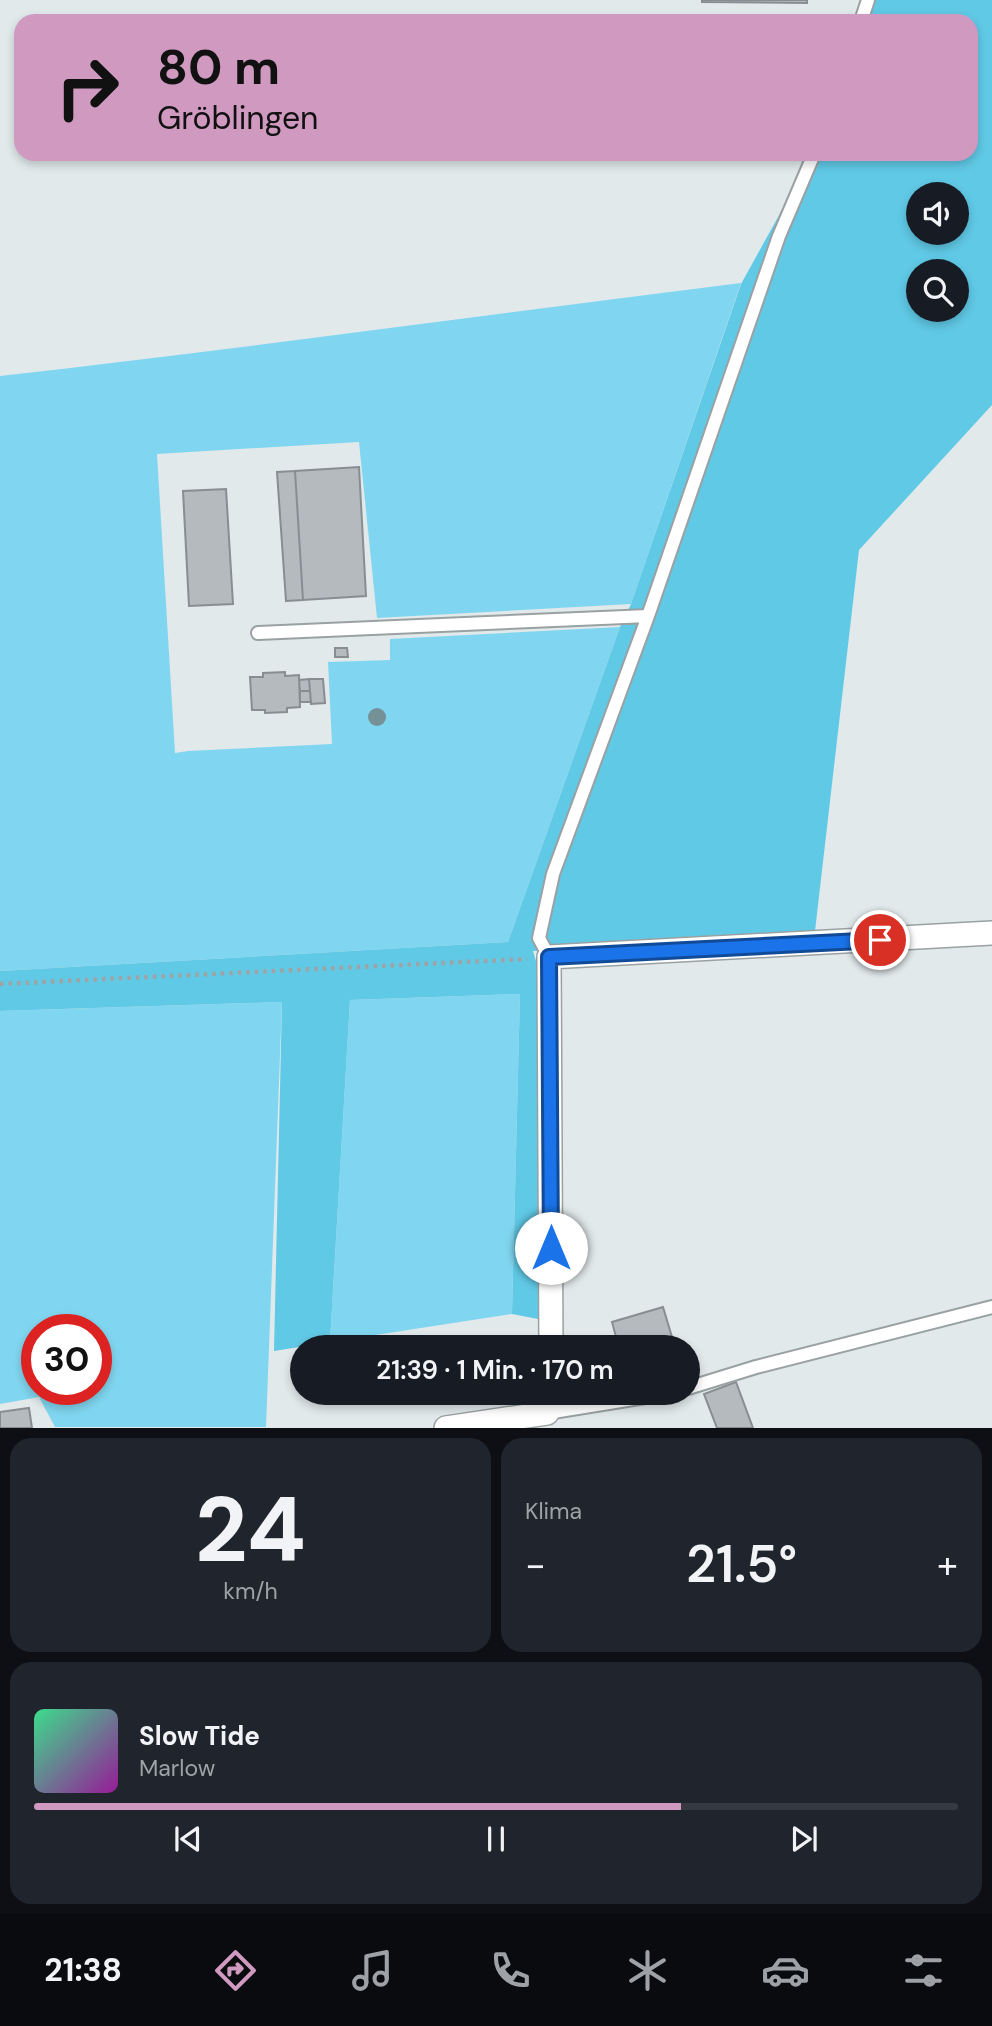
<!DOCTYPE html>
<html lang="de">
<meta charset="utf-8">
<style>
:root{--surface:#171b24;--page:#20242c;--text:#f1f3f6;--muted:#9ea1a6;--line:#363941;--accent:#cf99c0}
body{margin:0;font-family:"DM Sans",sans-serif;background:var(--page);color:var(--text);height:100vh;display:flex;flex-direction:column;font-size:26px;white-space:nowrap}
*{box-sizing:border-box;margin:0}
p{font-size:23px;color:var(--muted)}
.icon{flex:none;width:38px;height:38px;fill:none;stroke:currentColor;stroke-width:2;stroke-linecap:round;stroke-linejoin:round}
.map{position:relative;height:1428px;overflow:hidden}
.side{display:flex;flex-direction:column;gap:10px;padding:10px;background:#0d0f14;flex:1}
.side>*{flex:none}
.top-card{position:absolute;left:14px;top:14px;width:964px;height:147px;border-radius:21px;box-shadow:0 4px 10px #0003;background:#cf99c0;color:#111;overflow:hidden}
.buttons{position:absolute;left:906px;top:182px;display:grid;gap:14px}
.buttons a{display:grid;place-items:center;width:63px;height:63px;border-radius:50%;background:var(--surface);box-shadow:0 4px 10px #0003;font-size:35px}
.speed{position:absolute;left:21px;top:1314px;display:flex;gap:14px;font-size:35px;font-weight:700;text-align:center}
.speed>*{display:grid;place-content:center;width:91px;height:91px;border-radius:50%;background:var(--surface);box-shadow:0 4px 10px #0003;line-height:1}
.speed .limit{border:10px solid #d22;background:#fff;color:#111}
.pin{position:absolute;display:grid;place-items:center;width:60px;height:60px;color:#fff;margin:-30px;border:4px solid #fff;border-radius:50%;box-shadow:0 2px 7px #0007}
.me{position:absolute;width:77px;margin:-38px;rotate:0deg;stroke-linejoin:round;filter:drop-shadow(0 0 5px #0008)}
.turn{display:flex;align-items:center;gap:24px;height:147px;padding:0 28px;font-size:32px}
.turn .icon{width:91px;height:91px;stroke-width:2.5}
.turn b{display:block;font-size:49px;line-height:60px}
.big{font-size:52px;font-weight:600;line-height:1.1}
.side .widget{flex:1;display:flex;flex-direction:column;justify-content:center;gap:10px;min-width:0;padding:0 24px;border-radius:21px;background:var(--page)}
.side .dial{align-items:center;gap:0}
.dial b{font-size:91px;line-height:1}
.song{display:flex;align-items:center;gap:21px}
.cover{width:84px;height:84px;border-radius:10px;background:linear-gradient(135deg,hsl(150 70% 55%),hsl(300 70% 35%))}
.played{height:7px;border-radius:4px;background:linear-gradient(90deg,var(--accent) 70%,var(--line) 70%)}
.keys{display:flex;justify-content:space-around;direction:ltr}
.heat{display:flex;justify-content:space-between;align-items:center;font-size:38px;direction:ltr}
.side .tiles{flex:1;display:grid;gap:10px;grid-template-columns:1fr 1fr}
.widget:last-child{grid-column:span 2}
.trip{position:absolute;left:290px;top:1335px;width:410px;height:70px;border-radius:35px;background:var(--surface);box-shadow:0 4px 10px #0003;font-weight:600;line-height:70px;text-align:center}
.tab-bar{display:flex;height:112px;justify-content:space-around;align-items:center;background:#090b0e;color:var(--muted)}
.tab-bar .icon{width:49px;height:49px}
.tab-bar .active{color:var(--accent)}
.tab-bar b{font-size:32px;color:var(--text)}
.map>svg:first-child{display:block}
.green{fill:#80d6f0;fill-rule:evenodd}
.forest{fill:#60c9e6;fill-rule:evenodd}
.building{fill:#b4babe;stroke:#888d92;stroke-width:2}
.lines{fill:none;stroke-linecap:round;stroke-linejoin:round}
.lane-casing{stroke:#9aa1a3;stroke-width:16}
.street-casing{stroke:#9aa1a3;stroke-width:26}
.path{stroke:#9ea4a5;stroke-width:4.5;stroke-dasharray:3.5 5;stroke-linecap:butt}
.lane{stroke:#fff;stroke-width:12}
.street{stroke:#fff;stroke-width:23}
.tree{fill:#749198}
.route-casing{stroke:#114b97;stroke-width:18}
.route{stroke:#1a73e8;stroke-width:12}
</style>
<div class="map">
<svg width="992" height="1428" viewBox="0 0 992 1428">
<rect width="100%" height="100%" fill="#e1e9eb"/>
<path class="green" d="M741 283 631 604 377 618 359 442 157 454 175 753 188 751 332 744 328 662 390 660V639L620 627 508 942 0 971V376C247 348 494 314 741 283Z
M520 994 512 1314 330 1342 350 1000Z
M282 1002 266 1427H55L39 1397 0 1404V1011ZM37 1330H96V1390H37Z"/>
<path class="forest" d="M871 0H992V405L859 550 815 931 533 951 543 985 538 1319 512 1314 520 994 350 1000 330 1342 274 1351 282 1002 0 1011V971L508 942 620 627 631 604 741 284 813 154H971V21H864ZM919 194H957V233H919ZM919 271H957V310H919Z"/>
<path class="building" d="M702 0H807V3L702 2Z
M359 467 366 596 303 600 295 471Z
M295 471 303 600 286 601 277 472Z
M226 489 233 604 189 606 183 491Z
M335 648H347L348 657H335Z
M285 672V676L299 675 300 707 287 708V712L265 713V710H252L250 677H263V673Z
M309 679 310 691H300L299 680Z
M309 679H323L325 703 311 704Z
M300 691H310L311 702H300Z
M663 1307 672 1337 635 1348H619L612 1322Z
M672 1337 675 1348H635Z
M736 1382 753 1428H717L704 1394Z
M430 1393H463L432 1402Z
M29 1408 32 1428H0V1412Z"/>
<g class="lines">
<defs>
<path id="lane" d="M861 21 868 0
M258 633 648 616
M549 957 539 938 553 874 648 616 779 236 814 154
M688 1388 756 1367 992 1307
M547 1413 670 1393"/>
<path id="street" d="M551 1348 549 957 992 933
M446 1428 547 1413 549 1393"/>
</defs>
<use href="#lane" class="lane-casing"/>
<use href="#street" class="street-casing"/>
<path class="path" d="M0 984 527 959"/>
<use href="#lane" class="lane"/>
<use href="#street" class="street"/>
</g>
<circle class="tree" cx="377" cy="717" r="9"/>
<g class="lines">
<defs>
<path id="route" d="M551 1248 549 957 880 940"/>
</defs>
<use href="#route" class="route-casing"/>
<use href="#route" class="route"/>
</g>
</svg>
<div class="buttons">
<a><svg class="icon" aria-label="sound" viewBox="0 0 24 24"><path d="M4 9h4l5-4v14l-5-4H4zM17 9q2 3 0 6"/></svg></a>
<a><svg class="icon" aria-label="search" viewBox="0 0 24 24"><circle cx="10" cy="10" r="6"/><path d="M15 15l6 6"/></svg></a>
</div>
<div class="speed"><div class="limit">30</div></div>
<div class="pin" style="left:880px;top:940px;background:#d93025"><svg class="icon" aria-label="arrive" viewBox="0 0 24 24"><path d="M6 21V4h12l-3 4 3 4H6"/></svg></div>
<svg class="me" style="left:551px;top:1248px" viewBox="-20 -20 40 40"><circle r="19" fill="#fff"/><path d="M0-13L10 11 0 6-10 11z" fill="#1a73e8"/></svg>
<div class="trip">21:39 · 1 Min. · 170 m</div>
<div class="top-card">
<div class="turn"><svg class="icon" aria-label="right" viewBox="0 0 24 24"><path d="M7 20v-9h11M14 6l5 5-5 5"/></svg><div><b>80 m</b>Gröblingen</div></div>
</div>
</div>
<section class="side">
<div class="tiles">
<div class="widget dial"><b>24</b><p>km/h</p></div>
<div class="widget"><p>Klima</p>
<div class="heat"><a>−</a><b class="big">21.5°</b><a>+</a></div>
</div>
<div class="widget">
<div class="song"><i class="cover"></i><div><b>Slow Tide</b><p>Marlow</p></div></div>
<div class="played"></div>
<div class="keys"><svg class="icon" aria-label="previous" viewBox="0 0 24 24"><path d="M18 5L8 12l10 7zM5 5v14"/></svg><svg class="icon" aria-label="pause" viewBox="0 0 24 24"><path d="M8 5v14M16 5v14"/></svg><svg class="icon" aria-label="next" viewBox="0 0 24 24"><path d="M6 5l10 7-10 7zM19 5v14"/></svg></div>
</div>
</div>
</section>
<nav class="tab-bar">
<b>21:38</b>
<svg class="icon active" aria-label="directions" viewBox="0 0 24 24"><path d="M12 3l9 9-9 9-9-9zM9 14v-3h6M13 9l2 2-2 2"/></svg>
<svg class="icon" aria-label="music" viewBox="0 0 24 24"><path d="M9 18V5l10-2v13"/><circle cx="6" cy="18" r="3"/><circle cx="16" cy="16" r="3"/></svg>
<svg class="icon" aria-label="phone" viewBox="0 0 24 24"><path d="M5 4h4l2 5-3 2q2 4 5 5l2-3 5 2v4C11 20 4 13 5 4z"/></svg>
<svg class="icon" aria-label="climate" viewBox="0 0 24 24"><path d="M12 3v18M4 7l16 10M4 17L20 7"/></svg>
<svg class="icon" aria-label="car" viewBox="0 0 24 24"><path d="M5 17H2v-5l4-1 3-4h7l3 4 3 1v5h-3M9 17h6M6 11h13"/><circle cx="7" cy="17" r="2"/><circle cx="17" cy="17" r="2"/></svg>
<svg class="icon" aria-label="filters" viewBox="0 0 24 24"><path d="M4 7h16M4 17h16"/><circle cx="9" cy="7" r="2"/><circle cx="15" cy="17" r="2"/></svg>
</nav>
